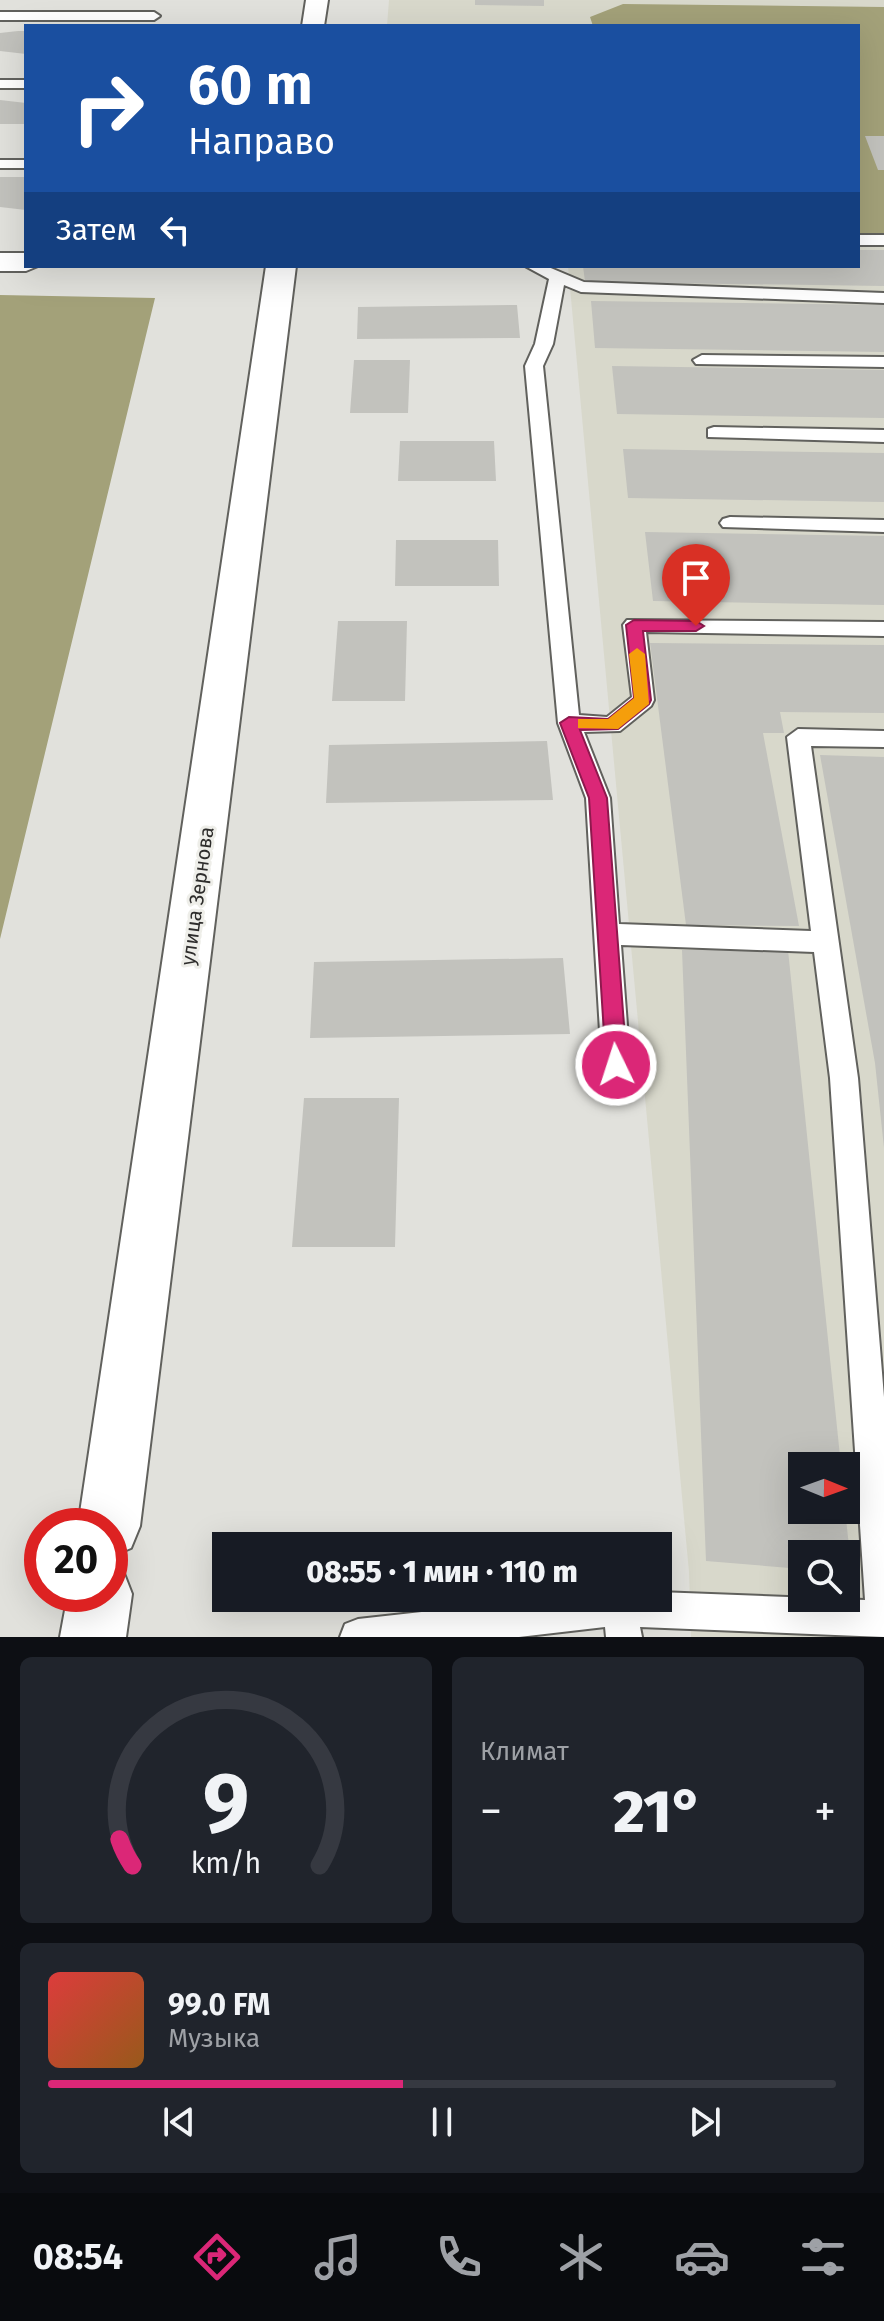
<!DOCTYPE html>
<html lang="ru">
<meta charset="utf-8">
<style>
:root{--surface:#171b24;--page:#20242c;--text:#f1f3f6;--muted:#9ea1a6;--line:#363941;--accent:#db2777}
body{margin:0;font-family:"Fira Sans",sans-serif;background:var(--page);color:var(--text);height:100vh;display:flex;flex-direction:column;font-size:30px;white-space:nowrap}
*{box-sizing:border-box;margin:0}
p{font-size:26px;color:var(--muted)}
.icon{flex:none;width:44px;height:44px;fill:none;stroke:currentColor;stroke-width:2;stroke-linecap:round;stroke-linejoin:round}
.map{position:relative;height:1637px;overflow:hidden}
.side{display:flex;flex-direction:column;gap:20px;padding:20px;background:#0d0f14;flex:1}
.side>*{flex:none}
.banner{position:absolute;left:24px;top:24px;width:836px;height:244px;border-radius:0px;box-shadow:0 8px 32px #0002;background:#1a4fa0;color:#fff;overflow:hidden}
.needle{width:52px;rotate:91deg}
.buttons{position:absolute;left:788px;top:1452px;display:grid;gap:16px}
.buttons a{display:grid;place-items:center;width:72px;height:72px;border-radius:0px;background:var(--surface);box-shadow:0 8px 32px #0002;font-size:40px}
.speed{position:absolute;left:24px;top:1508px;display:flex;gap:16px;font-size:40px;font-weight:700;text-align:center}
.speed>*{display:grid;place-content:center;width:104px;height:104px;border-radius:50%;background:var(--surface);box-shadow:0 8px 32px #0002;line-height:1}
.speed .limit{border:12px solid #d22;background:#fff;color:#111}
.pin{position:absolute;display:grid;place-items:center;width:68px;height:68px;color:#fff;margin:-82px -34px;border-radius:50% 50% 50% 0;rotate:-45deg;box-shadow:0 0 8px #0007}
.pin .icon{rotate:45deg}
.me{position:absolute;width:88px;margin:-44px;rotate:356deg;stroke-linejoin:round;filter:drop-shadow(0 0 6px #0008)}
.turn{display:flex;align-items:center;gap:28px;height:168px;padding:0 32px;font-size:36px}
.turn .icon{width:104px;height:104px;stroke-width:2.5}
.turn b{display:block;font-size:56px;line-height:68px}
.then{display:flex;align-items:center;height:76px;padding:0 32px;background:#0003;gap:16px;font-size:30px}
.big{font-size:60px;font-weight:800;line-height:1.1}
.side .widget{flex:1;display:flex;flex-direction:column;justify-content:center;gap:12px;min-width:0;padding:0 28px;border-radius:12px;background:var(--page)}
.side .dial{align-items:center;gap:0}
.dial svg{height:208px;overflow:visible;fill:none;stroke:var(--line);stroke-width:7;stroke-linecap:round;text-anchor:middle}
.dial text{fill:var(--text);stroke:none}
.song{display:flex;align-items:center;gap:24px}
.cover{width:96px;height:96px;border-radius:12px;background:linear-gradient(135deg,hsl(0 70% 55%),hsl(30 70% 35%))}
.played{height:8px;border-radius:4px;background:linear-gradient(90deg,var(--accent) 45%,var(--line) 45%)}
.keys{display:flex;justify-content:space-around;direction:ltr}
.heat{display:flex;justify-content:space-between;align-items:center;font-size:44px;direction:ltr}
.side .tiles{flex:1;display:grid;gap:20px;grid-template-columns:1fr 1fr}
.widget:last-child{grid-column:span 2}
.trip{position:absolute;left:212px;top:1532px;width:460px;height:80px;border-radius:0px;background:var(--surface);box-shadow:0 8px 32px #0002;font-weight:800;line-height:80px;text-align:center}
.tab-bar{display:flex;height:128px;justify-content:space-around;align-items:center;background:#090b0e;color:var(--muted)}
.tab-bar .icon{width:56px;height:56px}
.tab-bar .selected{color:var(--accent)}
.tab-bar b{font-size:36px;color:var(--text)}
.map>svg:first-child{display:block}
.built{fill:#d8d8cb;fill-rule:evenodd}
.forest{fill:#a3a179}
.building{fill:#c2c2bd}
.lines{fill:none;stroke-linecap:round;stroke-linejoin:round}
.lane-casing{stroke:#61615d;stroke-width:4}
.secondary-casing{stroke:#61615d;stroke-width:4}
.lane{fill:#fff;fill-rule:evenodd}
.secondary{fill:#fff;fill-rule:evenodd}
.route{fill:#db2777;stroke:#8e194d;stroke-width:2}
.slow{fill:#f59e0b}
.labels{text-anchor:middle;stroke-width:6;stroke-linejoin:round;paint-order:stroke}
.street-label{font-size:20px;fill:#2e2d2c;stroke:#eeeee9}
</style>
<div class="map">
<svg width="884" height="1637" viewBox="0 0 884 1637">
<rect width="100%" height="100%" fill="#e1e1dc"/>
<path class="built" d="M389 0H884V200L858 26H387Z
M858 235H884V1637H691L689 1572 568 266H858ZM802 1466H846V1510H802ZM802 1554H846V1598H802Z"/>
<path class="forest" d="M623 4 884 7V235H858V26H593L590 17Z
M0 295 155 298 0 939Z"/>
<path class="building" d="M475 0H544V6L475 5Z
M18 31H26V54L0 51V33Z
M0 100 26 103V124H0Z
M865 136H884V170H878Z
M0 177H26V210L0 207Z
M858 250H884V286L585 282 583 266H858Z
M591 301 884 305V352L595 348Z
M517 305 520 338 357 339 358 307Z
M354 360H410L408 413H350Z
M612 366 884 370V418L617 414Z
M400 441H494L496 481H398Z
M623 449 884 453V502L628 498Z
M645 532 884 536V605L653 601Z
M396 540H498L499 586H395Z
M338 621H407L405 701H332Z
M650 643 884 645V713L780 712 784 733H763L799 926 686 925Z
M547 741 553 800 326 803 329 745Z
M820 755 884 757V1148L875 1063Z
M682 950H788L841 1466H802V1510H845L852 1573H846V1554H802V1569L706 1561Z
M563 958 570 1034 310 1038 314 962Z
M304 1098H399L395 1247H292Z"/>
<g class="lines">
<defs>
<path id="lane" d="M0 12H154L160 16 154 20H0Z
M0 80H26V88H0Z
M0 160H26V168H0Z
M858 235H884V245H858Z
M525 266H546L584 282 884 293V303L581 292 564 285 553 344 543 366 579 715 607 717 632 697 623 625 627 620 884 622V636L646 632 654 700 651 706 620 731 584 732 610 798 619 924 811 931 787 737 798 729 884 731V747L811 746 858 1078 884 1397V1637L640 1627 642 1637H606L605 1627 519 1637H340L345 1624 358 1619 549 1598H658V1592L865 1600 830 1078 814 952 621 945 630 1065 626 1074 616 1077 606 1074 602 1065 586 798 558 723 525 366 535 344 549 279Z
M702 355 884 357V367L696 364 693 360Z
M714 427 884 430V442L708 437V429Z
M730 517 884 520V532L723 527 720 523 723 519Z"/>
<path id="secondary" d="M306 0H328L324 26H302Z
M0 253H26V266H38L26 271H0Z
M266 266H296L140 1526 131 1548 110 1557V1526H78Z
M110 1566 123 1571 132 1594 126 1637H60L68 1594H110Z"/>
</defs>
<use href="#lane" class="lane-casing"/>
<use href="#secondary" class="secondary-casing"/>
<use href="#lane" class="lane"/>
<use href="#secondary" class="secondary"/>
</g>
<path class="route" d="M634 620 696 621 704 626 696 631H643L651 700 649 704 618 729 580 730 607 798 627 1065 624 1072 616 1074 609 1072 606 1065 589 798 560 723 569 717 608 719 634 698 626 625Z"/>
<path class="slow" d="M637 648 645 654 649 704 618 729 578 728V719H608L634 698 629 654Z"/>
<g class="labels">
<g class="street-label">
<text transform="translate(197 896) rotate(-82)" y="7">улица Зернова</text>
</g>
</g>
</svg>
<div class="buttons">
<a><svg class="needle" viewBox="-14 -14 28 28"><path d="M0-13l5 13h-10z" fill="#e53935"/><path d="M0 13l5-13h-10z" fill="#9ea1a6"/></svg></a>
<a><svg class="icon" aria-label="search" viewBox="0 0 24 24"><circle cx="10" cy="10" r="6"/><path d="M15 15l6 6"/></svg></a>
</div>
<div class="speed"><div class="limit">20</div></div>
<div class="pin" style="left:696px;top:626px;background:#d93025"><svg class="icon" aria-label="arrive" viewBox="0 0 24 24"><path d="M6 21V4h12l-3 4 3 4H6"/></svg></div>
<svg class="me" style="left:616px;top:1065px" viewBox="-20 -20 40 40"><circle r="17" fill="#db2777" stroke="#fff" stroke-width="3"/><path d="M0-11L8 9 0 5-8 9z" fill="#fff"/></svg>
<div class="trip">08:55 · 1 мин · 110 m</div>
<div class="banner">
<div class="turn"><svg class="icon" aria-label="right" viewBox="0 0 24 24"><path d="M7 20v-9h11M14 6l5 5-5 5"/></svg><div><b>60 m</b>Направо</div></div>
<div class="then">Затем<svg class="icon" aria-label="left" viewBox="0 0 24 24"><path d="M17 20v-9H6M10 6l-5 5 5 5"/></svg></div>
</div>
</div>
<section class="side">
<div class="tiles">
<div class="widget dial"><svg viewBox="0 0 100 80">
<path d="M14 69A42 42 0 1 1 86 69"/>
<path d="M14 69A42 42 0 0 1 9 59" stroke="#db2777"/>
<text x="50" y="56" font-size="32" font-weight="700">9</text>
<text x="50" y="72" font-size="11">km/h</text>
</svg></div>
<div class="widget"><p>Климат</p>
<div class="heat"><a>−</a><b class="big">21°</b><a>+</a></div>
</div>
<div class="widget">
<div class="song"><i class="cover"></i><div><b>99.0 FM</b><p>Музыка</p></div></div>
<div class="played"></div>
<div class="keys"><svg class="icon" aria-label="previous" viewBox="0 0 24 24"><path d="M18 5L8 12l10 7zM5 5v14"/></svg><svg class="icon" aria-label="pause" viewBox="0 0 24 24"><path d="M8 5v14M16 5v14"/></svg><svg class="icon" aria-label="next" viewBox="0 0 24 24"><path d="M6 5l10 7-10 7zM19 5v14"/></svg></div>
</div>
</div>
</section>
<nav class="tab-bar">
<b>08:54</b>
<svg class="icon selected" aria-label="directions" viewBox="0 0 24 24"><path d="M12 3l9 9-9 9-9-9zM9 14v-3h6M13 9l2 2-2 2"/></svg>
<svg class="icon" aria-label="music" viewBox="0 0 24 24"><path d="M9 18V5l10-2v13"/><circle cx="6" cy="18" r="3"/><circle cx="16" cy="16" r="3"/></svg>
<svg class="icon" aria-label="phone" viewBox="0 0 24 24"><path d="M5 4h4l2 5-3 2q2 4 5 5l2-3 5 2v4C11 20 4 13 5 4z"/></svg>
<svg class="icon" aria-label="climate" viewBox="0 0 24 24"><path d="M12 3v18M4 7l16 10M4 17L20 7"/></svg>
<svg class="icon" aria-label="car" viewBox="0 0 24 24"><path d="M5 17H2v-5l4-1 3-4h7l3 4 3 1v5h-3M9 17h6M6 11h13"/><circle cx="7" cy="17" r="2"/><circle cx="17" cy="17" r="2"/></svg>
<svg class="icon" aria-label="filters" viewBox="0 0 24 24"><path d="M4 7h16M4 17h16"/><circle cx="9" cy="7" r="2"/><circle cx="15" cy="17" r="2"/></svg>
</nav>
